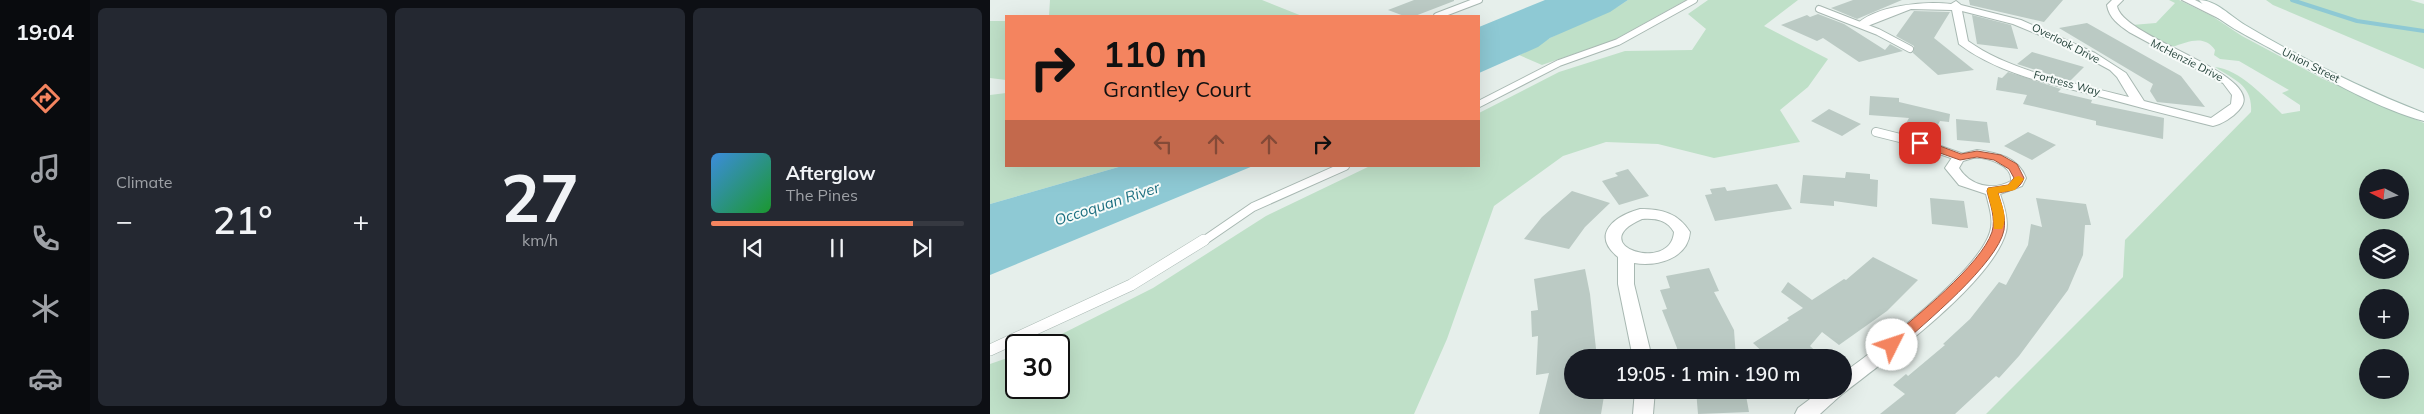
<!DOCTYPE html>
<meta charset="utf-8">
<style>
:root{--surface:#171b24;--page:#242831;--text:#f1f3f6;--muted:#9ea1a6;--line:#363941;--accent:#f4845f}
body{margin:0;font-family:Mulish,sans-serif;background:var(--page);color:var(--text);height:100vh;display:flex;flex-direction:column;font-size:19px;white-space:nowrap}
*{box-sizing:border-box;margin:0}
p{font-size:16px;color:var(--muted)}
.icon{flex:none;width:28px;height:28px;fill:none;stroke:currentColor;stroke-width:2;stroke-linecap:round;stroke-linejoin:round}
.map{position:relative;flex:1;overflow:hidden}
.panel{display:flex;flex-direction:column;gap:8px;padding:8px;background:#0d0f14;width:900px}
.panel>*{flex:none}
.hud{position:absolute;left:15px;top:15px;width:475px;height:152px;border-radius:0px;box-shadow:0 5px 20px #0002;background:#f4845f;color:#111;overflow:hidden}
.needle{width:32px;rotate:276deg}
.tools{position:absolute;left:1369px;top:169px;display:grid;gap:10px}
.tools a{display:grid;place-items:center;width:50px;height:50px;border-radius:50%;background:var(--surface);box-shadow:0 5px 20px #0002;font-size:25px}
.speed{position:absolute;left:15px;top:334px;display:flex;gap:10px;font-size:25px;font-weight:700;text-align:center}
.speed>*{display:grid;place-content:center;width:65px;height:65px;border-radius:50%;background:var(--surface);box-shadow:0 5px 20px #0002;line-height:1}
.speed .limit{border:2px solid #111;border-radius:8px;background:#fff;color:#111}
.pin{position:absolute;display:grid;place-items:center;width:42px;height:42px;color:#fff;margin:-21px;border-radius:10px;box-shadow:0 2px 8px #0006}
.me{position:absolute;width:55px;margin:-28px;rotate:49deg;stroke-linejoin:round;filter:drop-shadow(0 0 4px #0008)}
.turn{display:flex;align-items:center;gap:18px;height:105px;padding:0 15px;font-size:22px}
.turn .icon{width:65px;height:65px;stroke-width:2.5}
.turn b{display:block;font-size:35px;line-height:42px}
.lanes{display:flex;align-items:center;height:48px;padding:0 15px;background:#0003;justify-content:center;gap:25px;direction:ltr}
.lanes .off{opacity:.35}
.big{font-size:38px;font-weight:600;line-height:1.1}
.panel .widget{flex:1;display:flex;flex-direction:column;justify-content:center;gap:8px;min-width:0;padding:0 18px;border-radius:8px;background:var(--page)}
.panel .dial{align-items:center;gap:0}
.dial b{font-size:65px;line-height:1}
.song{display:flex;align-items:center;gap:15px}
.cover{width:60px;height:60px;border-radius:8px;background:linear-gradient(135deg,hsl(210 70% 55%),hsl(130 70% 35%))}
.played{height:5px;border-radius:2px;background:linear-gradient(90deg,var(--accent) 80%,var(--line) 80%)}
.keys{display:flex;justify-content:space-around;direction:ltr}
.heat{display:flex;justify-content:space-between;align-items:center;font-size:28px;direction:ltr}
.panel .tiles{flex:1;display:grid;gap:8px;grid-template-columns:repeat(3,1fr)}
.trip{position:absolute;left:574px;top:349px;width:288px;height:50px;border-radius:25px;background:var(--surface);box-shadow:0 5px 20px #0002;font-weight:600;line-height:50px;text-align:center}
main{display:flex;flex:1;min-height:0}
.dock{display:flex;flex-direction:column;width:90px;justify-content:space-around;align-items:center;background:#090b0e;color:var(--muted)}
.dock .icon{width:35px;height:35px}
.dock .on{color:var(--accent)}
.dock b{font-size:22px;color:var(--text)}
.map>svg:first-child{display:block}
.green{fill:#bfe0c8;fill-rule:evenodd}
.water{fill:#8ec9d4}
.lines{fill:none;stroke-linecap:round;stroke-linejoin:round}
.stream{stroke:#8ec9d4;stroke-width:4}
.building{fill:#bbcac4}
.lane-far2-casing{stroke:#a8b8b2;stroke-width:8}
.lane-far1-casing{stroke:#a8b8b2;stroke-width:10}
.lane-casing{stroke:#a8b8b2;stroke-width:12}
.street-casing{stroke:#a8b8b2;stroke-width:2}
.secondary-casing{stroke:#a4bbb3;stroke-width:2}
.lane-far2{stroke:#fff;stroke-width:6}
.lane-far1{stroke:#fff;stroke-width:8}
.lane{stroke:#fff;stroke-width:11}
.street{fill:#fff;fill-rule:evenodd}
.secondary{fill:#fff;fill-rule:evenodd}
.route{fill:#f4845f;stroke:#9f563e}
.slow{fill:#f59e0b}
.labels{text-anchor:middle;stroke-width:4;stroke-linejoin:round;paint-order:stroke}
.far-street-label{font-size:11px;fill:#24423a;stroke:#f7fbf9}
.water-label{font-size:15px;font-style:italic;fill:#1c6f80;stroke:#f7fbf9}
</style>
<main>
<nav class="dock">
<b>19:04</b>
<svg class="icon on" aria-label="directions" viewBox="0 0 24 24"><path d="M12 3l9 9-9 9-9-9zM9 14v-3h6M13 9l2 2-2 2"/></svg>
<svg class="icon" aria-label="music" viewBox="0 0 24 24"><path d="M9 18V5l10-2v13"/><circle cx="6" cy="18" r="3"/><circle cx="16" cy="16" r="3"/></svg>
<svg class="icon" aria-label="phone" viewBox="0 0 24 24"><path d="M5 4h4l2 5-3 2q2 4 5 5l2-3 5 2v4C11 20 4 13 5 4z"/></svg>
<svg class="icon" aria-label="climate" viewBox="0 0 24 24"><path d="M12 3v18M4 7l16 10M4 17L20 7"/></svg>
<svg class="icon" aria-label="car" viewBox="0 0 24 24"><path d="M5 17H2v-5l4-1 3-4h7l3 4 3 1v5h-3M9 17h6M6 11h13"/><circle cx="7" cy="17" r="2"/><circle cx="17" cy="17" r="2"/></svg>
</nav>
<section class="panel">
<div class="tiles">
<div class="widget"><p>Climate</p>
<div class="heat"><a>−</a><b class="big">21°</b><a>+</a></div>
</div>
<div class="widget dial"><b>27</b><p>km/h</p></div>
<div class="widget">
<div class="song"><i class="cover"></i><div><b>Afterglow</b><p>The Pines</p></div></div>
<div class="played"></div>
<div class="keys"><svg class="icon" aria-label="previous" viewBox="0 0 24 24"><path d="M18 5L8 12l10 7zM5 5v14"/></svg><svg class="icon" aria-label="pause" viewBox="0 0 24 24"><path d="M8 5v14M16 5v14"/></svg><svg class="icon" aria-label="next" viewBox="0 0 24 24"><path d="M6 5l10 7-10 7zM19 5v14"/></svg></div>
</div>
</div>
</section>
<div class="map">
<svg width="1434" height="414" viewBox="0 0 1434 414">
<rect width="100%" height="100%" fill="#e6efeb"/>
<path class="green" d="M60 0H272L312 16H59Z
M638 0H696L624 40 552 65 529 55C540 50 550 44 560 38 586 24 614 17 638 0Z
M718 0H808L774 26 838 59 818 87 790 110 810 142 724 158 668 144 616 142 573 156 504 206 457 339 424 414H0V364L26 355V388H69V345H50L163 288 276 216 380 166H489V113L569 72 635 51 702 50 716 29 698 14Z
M1179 0H1189L1222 16 1252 36 1333 79 1434 123V414H996L1133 277 1135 240 1261 112C1263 85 1244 80 1225 67 1249 69 1276 98 1292 114L1310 111V105L1292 93 1299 90 1249 61 1230 59 1224 55 1225 50C1214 34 1198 42 1182 47L1142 25 1166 23 1185 3ZM1378 178H1410V210H1378ZM1378 238H1410V270H1378ZM1378 298H1410V330H1378ZM1378 358H1410V390H1378Z
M1276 0H1420L1434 4V69L1283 5Z
M0 21H16V80L0 78Z
M16 93V166H132L0 204V95Z"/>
<path class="water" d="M555 0H638L620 12 560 38 548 47 489 73V27Z
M132 166H263L0 275V204Z"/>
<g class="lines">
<path class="stream" d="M1302 0 1367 21 1434 31"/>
</g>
<path class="building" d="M424 0H464V1L425 16H414L398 10Z
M863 0H912L867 19 841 8Z
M979 0H1073L1054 22 980 5Z
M924 11 960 12 944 38 984 70 948 75 923 53 924 46 906 36Z
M828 14 854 24 895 50 900 44 913 51 869 62 833 38 827 41 791 25 817 15 820 17Z
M982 15 1021 25 1028 49 987 44Z
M1097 23 1191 76 1215 107 1167 102 1160 91 1163 84 1069 28Z
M1042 52 1094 67 1080 81 1027 64Z
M1018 72 1071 89 1068 92 1102 100 1101 103 1174 118 1173 139 1106 125V121L1033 104 1037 95 1006 90 1008 77 1012 78Z
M880 96 909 98V102L960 114 959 122 950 121 944 132 915 125 919 118 879 115Z
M839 109 871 124 852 136 821 121Z
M966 119 997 122 1000 143 967 140Z
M1038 132 1066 145 1042 160 1014 146Z
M638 169 659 196 629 205 612 181 628 176 625 173Z
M856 172 880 174V179L888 180 887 207 844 201V206L810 203 813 175 855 178Z
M787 184 802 209 725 221 715 195 722 194 720 189 735 187 737 191Z
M582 191 620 203 595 227 579 249 534 239 552 217Z
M940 198 974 201 978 228 942 224Z
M1046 198 1096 204 1101 225H1095L1093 255 1078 290 1029 356 1009 378 1006 376 965 414H890L915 394 903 385 916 374 918 376 955 345 953 344 980 319 1009 282 1016 285 1038 245 1041 224 1052 227Z
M883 257 928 280 897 311 849 345 832 332 820 346 833 358H779L763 343 799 320 797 318 813 308 791 292 798 282 822 300 854 279 856 280Z
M719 268 729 291 724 292 744 330 746 358H688L687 348 672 310 677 309 670 290 680 288 676 276Z
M595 269 600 294 607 358H582V390H615L611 414H549L559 373 546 375 548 336 542 337 541 311 548 310 544 279Z
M706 390H755L759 412 708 414Z"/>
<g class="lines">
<defs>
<path id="lane-far2" d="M829 9 888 32 920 49
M447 16 489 0
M489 104 569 63 628 42 704 0"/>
<path id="lane-far1" d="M886 132 930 143 970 157
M212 242 263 207 355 166"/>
<path id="lane" d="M0 350 141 285 214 240"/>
<path id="street" d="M1122 0H1133L1127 6C1132 39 1282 75 1249 110 1243 117 1232 124 1223 126 1183 116 1144 106 1104 95 1059 84 1007 73 969 44L962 10 921 9 875 27H867L866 25C886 5 935 1 961 4L966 1 971 5 1031 20 1105 53 1136 73 1154 101 1221 118 1241 104 1242 95 1233 83 1139 32C1129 25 1119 18 1117 5ZM972 11 1023 24 1074 45 1120 70 1127 77 1139 97C1088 84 1021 72 978 41Z
M1192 0H1205L1239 17 1234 20 1230 19Z
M987 150C1008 153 1028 157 1036 178L1032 186 1010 194C1014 205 1019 220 1016 232 1002 283 897 359 855 392 847 398 838 407 830 414H805L808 408 832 390H852V374C888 348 988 272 1000 232 1004 220 999 206 996 194L969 185 955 168 963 156ZM983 158C996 157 1023 164 1021 181 1003 191 980 186 969 168L973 161Z
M650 209C672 209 688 213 700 232 698 259 666 267 644 263V284L662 358H643L628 284V257C600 234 625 216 650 209ZM652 219C666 218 677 220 684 232 681 274 592 245 652 219Z
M645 390H665L663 414H643Z"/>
<path id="secondary" d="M1209 0C1226 0 1240 16 1255 25 1312 59 1372 89 1434 113V121C1388 109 1328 74 1285 51 1260 37 1228 23 1209 0Z"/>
</defs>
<use href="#lane-far2" class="lane-far2-casing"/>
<use href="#lane-far1" class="lane-far1-casing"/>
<use href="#lane" class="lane-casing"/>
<use href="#street" class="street-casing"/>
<use href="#secondary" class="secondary-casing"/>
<use href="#lane-far2" class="lane-far2"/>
<use href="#lane-far1" class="lane-far1"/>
<use href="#lane" class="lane"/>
<use href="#street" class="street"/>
<use href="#secondary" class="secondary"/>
</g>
<path class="route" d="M927 140H934L971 154 987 151 1011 155 1027 164 1034 178C1030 190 1020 191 1008 193 1012 206 1016 217 1014 230 1008 263 933 325 907 348H897L895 345 897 341C924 318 991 265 1002 232 1006 218 1000 204 997 191L998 188 1018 185 1024 178 1019 169 1004 160 987 157 970 160 927 145Z"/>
<path class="slow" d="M1029 176 1034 179 1025 190 1008 193C1012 205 1018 218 1012 229H1004L1003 214 997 191 998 188 1018 185 1025 177Z"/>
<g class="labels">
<g class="far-street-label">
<text transform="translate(1076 43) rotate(27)" y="4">Overlook Drive</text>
<text transform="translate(1197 60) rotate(27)" y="4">McHenzie Drive</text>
<text transform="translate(1321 65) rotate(27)" y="4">Union Street</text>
<text transform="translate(1077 83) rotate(15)" y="4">Fortress Way</text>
</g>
<g class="water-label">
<text transform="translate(117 204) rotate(-18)" y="5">Occoquan River</text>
</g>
</g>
</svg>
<div class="tools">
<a><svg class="needle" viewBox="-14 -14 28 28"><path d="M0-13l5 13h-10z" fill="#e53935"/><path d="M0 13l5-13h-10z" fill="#9ea1a6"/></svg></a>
<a><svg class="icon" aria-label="layers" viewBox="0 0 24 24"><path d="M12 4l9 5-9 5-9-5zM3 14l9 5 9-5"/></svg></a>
<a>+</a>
<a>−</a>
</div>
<div class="speed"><div class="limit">30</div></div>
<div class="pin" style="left:930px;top:143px;background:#d93025"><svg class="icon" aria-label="arrive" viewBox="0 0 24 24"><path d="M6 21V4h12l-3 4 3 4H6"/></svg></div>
<svg class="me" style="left:902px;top:345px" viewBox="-20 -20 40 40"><circle r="19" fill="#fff"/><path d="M0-13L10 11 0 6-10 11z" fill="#f4845f"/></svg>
<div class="trip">19:05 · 1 min · 190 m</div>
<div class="hud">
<div class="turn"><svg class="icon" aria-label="right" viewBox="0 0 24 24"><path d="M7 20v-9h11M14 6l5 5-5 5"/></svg><div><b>110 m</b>Grantley Court</div></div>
<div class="lanes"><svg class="icon off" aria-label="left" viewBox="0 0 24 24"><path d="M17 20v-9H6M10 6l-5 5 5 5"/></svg><svg class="icon off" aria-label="ahead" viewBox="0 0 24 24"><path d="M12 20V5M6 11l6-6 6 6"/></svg><svg class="icon off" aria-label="ahead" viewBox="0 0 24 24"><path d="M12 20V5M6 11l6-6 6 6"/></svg><svg class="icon" aria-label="right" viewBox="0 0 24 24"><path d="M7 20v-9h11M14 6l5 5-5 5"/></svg></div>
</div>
</div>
</main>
